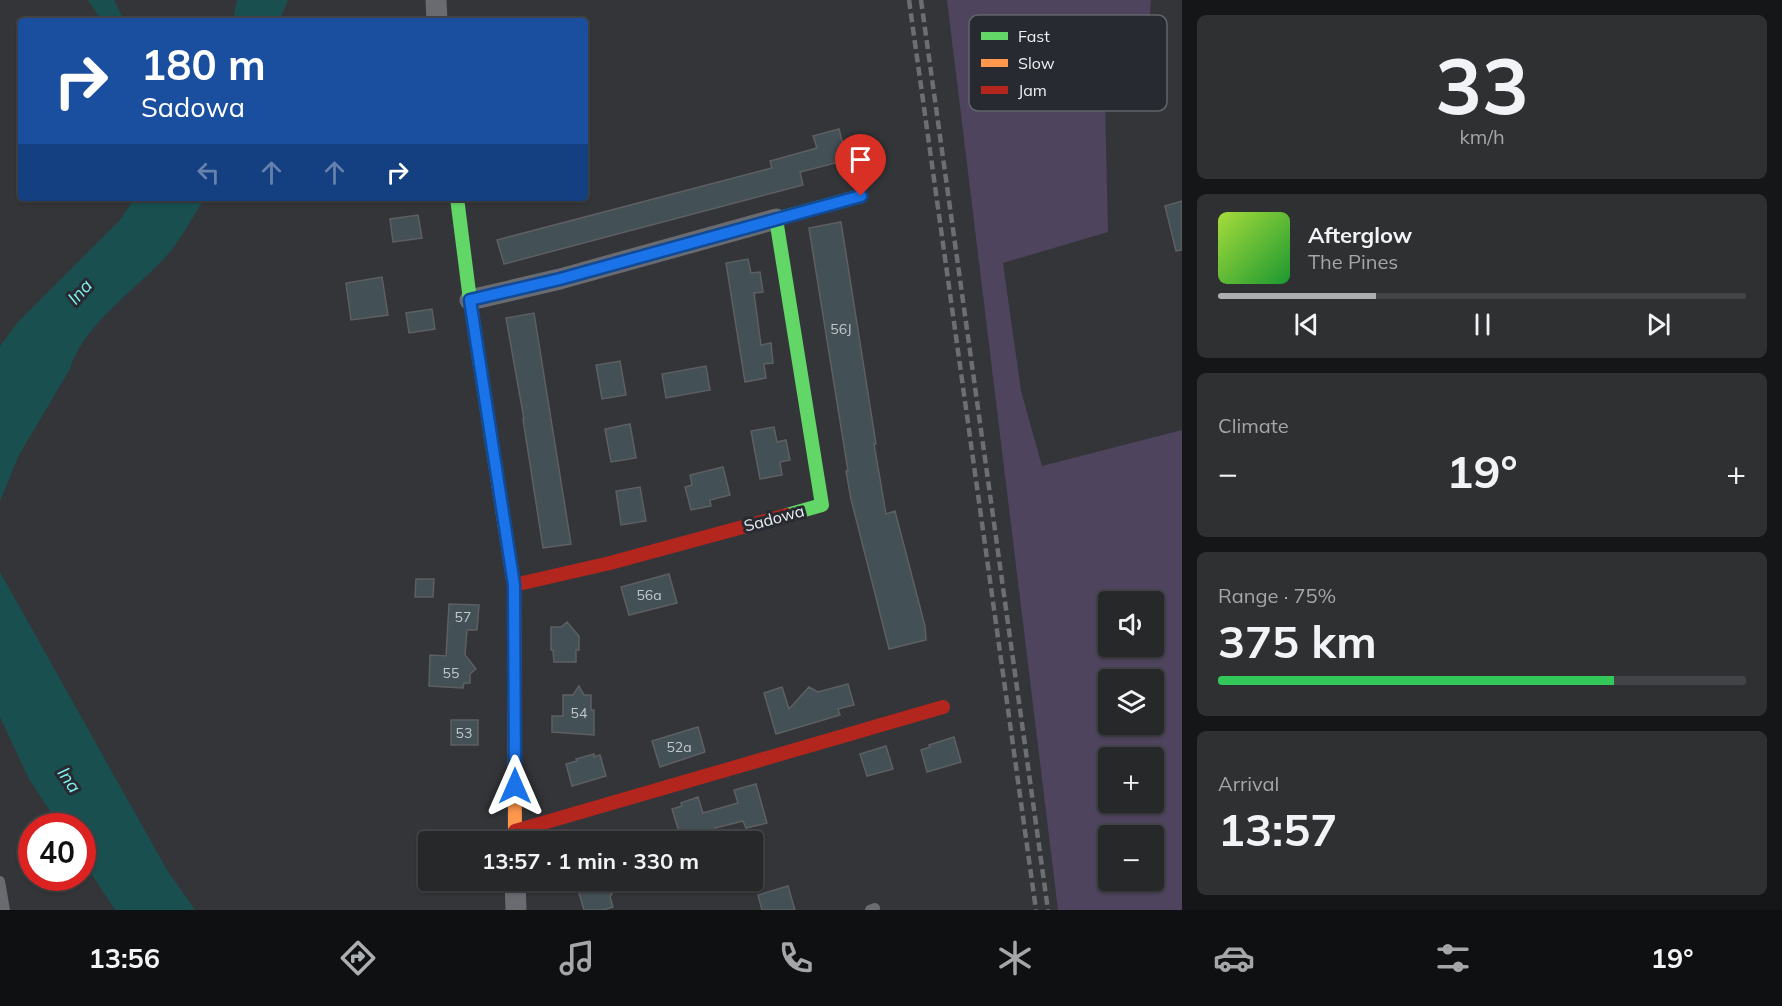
<!DOCTYPE html>
<meta charset="utf-8">
<style>
:root{--surface:#26282a;--page:#2e3032;--text:#f1f3f6;--muted:#a4a6a8;--line:#424447;--accent:#abafb2}
body{margin:0;font-family:Mulish,sans-serif;background:var(--page);color:var(--text);height:100vh;display:flex;flex-direction:column;font-size:22px;white-space:nowrap}
*{box-sizing:border-box;margin:0}
p{font-size:20px;color:var(--muted)}
.icon{flex:none;width:33px;height:33px;fill:none;stroke:currentColor;stroke-width:2;stroke-linecap:round;stroke-linejoin:round}
.map{position:relative;flex:1;overflow:hidden}
.panel{display:flex;flex-direction:column;gap:15px;padding:15px;background:#151617;width:600px}
.panel>*{flex:none}
.hud{position:absolute;left:18px;top:18px;width:570px;height:183px;border-radius:6px;box-shadow:0 2px 4px #0004,0 0 0 2px var(--line);background:#1a4fa0;color:#fff;overflow:hidden}
.buttons{position:absolute;left:1098px;top:591px;display:grid;gap:12px}
.buttons a{display:grid;place-items:center;width:66px;height:66px;border-radius:6px;background:var(--surface);box-shadow:0 2px 4px #0004,0 0 0 2px var(--line);font-size:30px}
.speed{position:absolute;left:18px;top:813px;display:flex;gap:12px;font-size:30px;font-weight:700;text-align:center}
.speed>*{display:grid;place-content:center;width:78px;height:78px;border-radius:50%;background:var(--surface);box-shadow:0 2px 4px #0004,0 0 0 2px var(--line);line-height:1}
.speed .limit{border:9px solid #d22;background:#fff;color:#111}
.pin{position:absolute;display:grid;place-items:center;width:51px;height:51px;color:#fff;margin:-62px -26px;border-radius:50% 50% 50% 0;rotate:-45deg;box-shadow:0 0 6px #0007}
.pin .icon{rotate:45deg}
.me{position:absolute;width:66px;margin:-33px;rotate:0deg;stroke-linejoin:round;filter:drop-shadow(0 0 4px #0008)}
.turn{display:flex;align-items:center;gap:21px;height:126px;padding:0 24px;font-size:27px}
.turn .icon{width:78px;height:78px;stroke-width:2.5}
.turn b{display:block;font-size:42px;line-height:51px}
.lanes{display:flex;align-items:center;height:57px;padding:0 24px;background:#0003;justify-content:center;gap:30px;direction:ltr}
.lanes .off{opacity:.35}
.big{font-size:45px;font-weight:700;line-height:1.1}
.panel .tile{flex:1;display:flex;flex-direction:column;justify-content:center;gap:9px;min-width:0;padding:0 21px;border-radius:9px;background:var(--page)}
.panel .dial{align-items:center;gap:0}
.dial b{font-size:78px;line-height:1}
.song{display:flex;align-items:center;gap:18px}
.cover{width:72px;height:72px;border-radius:9px;background:linear-gradient(135deg,hsl(80 70% 55%),hsl(130 70% 35%))}
.played{height:6px;border-radius:3px;background:linear-gradient(90deg,var(--accent) 30%,var(--line) 30%)}
.keys{display:flex;justify-content:space-around;direction:ltr}
.heat{display:flex;justify-content:space-between;align-items:center;font-size:33px;direction:ltr}
.charge{height:9px;border-radius:4px;background:linear-gradient(90deg,#34c759 75%,var(--line) 0)}
.trip{position:absolute;left:418px;top:831px;width:345px;height:60px;border-radius:6px;background:var(--surface);box-shadow:0 2px 4px #0004,0 0 0 2px var(--line);font-weight:700;line-height:60px;text-align:center}
.tab-bar{display:flex;height:96px;justify-content:space-around;align-items:center;background:#0f1011;color:var(--muted)}
.tab-bar .icon{width:42px;height:42px}
.tab-bar .current{color:var(--accent)}
.tab-bar b{font-size:27px;color:var(--text)}
main{display:flex;flex:1;min-height:0}
.map>svg:first-child{display:block}
.green{fill:#4e445d;fill-rule:evenodd}
.water{fill:#1a4f50}
.building{fill:#435056;stroke:#5d5f61;stroke-width:1.5}
.lines{fill:none;stroke-linecap:round;stroke-linejoin:round}
.lane{stroke:#696b70;stroke-width:10}
.street{stroke:#696b70;stroke-width:21}
.fast{stroke:#63d668;stroke-width:14}
.slow{stroke:#ff974d;stroke-width:14}
.jam{stroke:#b3261e;stroke-width:14}
.rail{stroke:#6d6e73;stroke-width:4.5;stroke-dasharray:9 4.5;stroke-linecap:butt}
.route-casing{stroke:#114b97;stroke-width:15}
.route{stroke:#1a73e8;stroke-width:10}
.labels{text-anchor:middle;stroke-width:6;stroke-linejoin:round;paint-order:stroke}
.number-label{font-size:14px;fill:#c2c8cc}
.street-label{font-size:16px;fill:#ecf0f3;stroke:#272b31}
.water-label{font-size:18px;font-style:italic;fill:#7fefef;stroke:#272b31}
.key{fill:#272b31;stroke:#62666b;stroke-width:1.5}
.key-label{font-size:16px;fill:#ecf0f3}
</style>
<main>
<div class="map">
<svg width="1182" height="910" viewBox="0 0 1182 910">
<rect width="100%" height="100%" fill="#333538"/>
<path class="green" d="M947 0H1151L1143 97 1105 99 1108 232 1003 263 1021 391 1042 466 1182 430V910H1058ZM1108 602H1154V646H1108ZM1108 680H1154V724H1108ZM1108 758H1154V802H1108ZM1108 836H1154V880H1108Z"/>
<path class="water" d="M88 0H114L124 21H102Z
M237 0H288L279 21H233Z
M135 198H205C192 218 179 243 163 260 133 291 82 327 70 369L19 455 0 501V346L18 322 120 220Z
M0 572 167 870 195 910H115L83 861 82 826H60L29 779 0 717Z"/>
<path class="building" d="M839 129 847 160 800 172 803 185 504 264 497 240 772 168 770 161 817 148 813 136Z
M1182 201V250L1176 251 1165 206Z
M418 215 422 238 393 242 390 219Z
M841 222 876 444H874L886 514 895 511 925 626 926 640 889 649 851 499 846 471H848L809 228Z
M748 259 751 273 760 272 763 292 754 293 761 345 771 343 773 363 764 364 766 378 745 382 726 263Z
M382 277 388 315 351 320 346 283Z
M432 309 435 329 409 333 406 313Z
M534 313 571 544 543 548 523 419H524L506 318Z
M620 361 626 395 602 399 596 365Z
M706 366 710 390 666 398 662 374Z
M630 424 636 458 611 462 605 429Z
M774 427 777 442 786 440 790 460 780 462 782 475 760 479 751 431Z
M723 467 730 495 710 500 711 506 691 510 685 487 692 485 690 475Z
M640 487 646 521 621 525 616 491Z
M669 574 677 603 629 615 621 587Z
M416 579H434L433 597H415Z
M449 604 479 605 477 630H467L465 655 476 669 470 674V683H464L463 688 429 686 430 655 446 656Z
M567 622 579 636V650H576V662H554L553 650H551V627H561Z
M848 684 854 705 838 709 840 715 776 734 764 693 782 687 789 709 809 687 818 692Z
M579 686 584 695H591V710H594V735L552 732V716H563V695H573Z
M451 720H478V745H451Z
M698 727 705 752 660 767 652 741Z
M954 737 961 762 927 772 921 750 930 747 929 745Z
M886 746 893 769 867 776 860 754Z
M594 754V757L600 755 606 776 572 786 566 764 577 761 576 759Z
M756 784 767 823 746 828 743 821 715 828 718 842H682L672 809 682 806 681 803 698 797 703 813 738 803 734 790Z
M595 880H605L607 889 613 892 610 897 613 907 603 910H584L577 886Z
M788 886 795 910H762L758 895Z"/>
<g class="lines">
<path class="lane" d="M0 881 5 910
M870 910 875 908"/>
<path class="street" d="M436 0 437 21
M470 300 560 279 776 219
M515 880 516 910"/>
<path class="fast" d="M457 198 470 300 505 528
M787 515 822 505 776 219 861 196"/>
<path class="slow" d="M505 528 514 585 515 842"/>
<path class="jam" d="M514 585 610 563 787 515
M515 831 943 707"/>
<path class="rail" d="M909 0 1036 910
M921 0 1048 910"/>
</g>
<g class="lines">
<defs>
<path id="route" d="M515 786 514 585 470 300 560 279 861 196"/>
</defs>
<use href="#route" class="route-casing"/>
<use href="#route" class="route"/>
</g>
<g class="labels">
<g class="number-label">
<text x="841" y="334">56J</text>
<text x="649" y="600">56a</text>
<text x="463" y="622">57</text>
<text x="451" y="678">55</text>
<text x="579" y="718">54</text>
<text x="464" y="738">53</text>
<text x="679" y="752">52a</text>
</g>
<g class="street-label">
<text transform="translate(774 518) rotate(-15)" y="6">Sadowa</text>
</g>
<g class="water-label">
<text transform="translate(80 292) rotate(-48)" y="6">Ina</text>
<text transform="translate(69 780) rotate(56)" y="6">Ina</text>
</g>
</g>
<rect x="969" y="15" width="198" height="96" rx="9" class="key"/>
<rect x="981" y="32" width="27" height="8" fill="#63d668"/>
<rect x="981" y="59" width="27" height="8" fill="#ff974d"/>
<rect x="981" y="86" width="27" height="8" fill="#b3261e"/>
<g class="key-label">
<text x="1018" y="42">Fast</text>
<text x="1018" y="69">Slow</text>
<text x="1018" y="96">Jam</text>
</g>
</svg>
<div class="buttons">
<a><svg class="icon" aria-label="sound" viewBox="0 0 24 24"><path d="M4 9h4l5-4v14l-5-4H4zM17 9q2 3 0 6"/></svg></a>
<a><svg class="icon" aria-label="layers" viewBox="0 0 24 24"><path d="M12 4l9 5-9 5-9-5zM3 14l9 5 9-5"/></svg></a>
<a>+</a>
<a>−</a>
</div>
<div class="speed"><div class="limit">40</div></div>
<div class="pin" style="left:861px;top:196px;background:#d93025"><svg class="icon" aria-label="arrive" viewBox="0 0 24 24"><path d="M6 21V4h12l-3 4 3 4H6"/></svg></div>
<svg class="me" style="left:515px;top:786px" viewBox="-20 -20 40 40"><path d="M0-17L14 15 0 8-14 15z" fill="#1a73e8" stroke="#fff" stroke-width="4"/></svg>
<div class="trip">13:57 · 1 min · 330 m</div>
<div class="hud">
<div class="turn"><svg class="icon" aria-label="right" viewBox="0 0 24 24"><path d="M7 20v-9h11M14 6l5 5-5 5"/></svg><div><b>180 m</b>Sadowa</div></div>
<div class="lanes"><svg class="icon off" aria-label="left" viewBox="0 0 24 24"><path d="M17 20v-9H6M10 6l-5 5 5 5"/></svg><svg class="icon off" aria-label="ahead" viewBox="0 0 24 24"><path d="M12 20V5M6 11l6-6 6 6"/></svg><svg class="icon off" aria-label="ahead" viewBox="0 0 24 24"><path d="M12 20V5M6 11l6-6 6 6"/></svg><svg class="icon" aria-label="right" viewBox="0 0 24 24"><path d="M7 20v-9h11M14 6l5 5-5 5"/></svg></div>
</div>
</div>
<section class="panel">
<div class="tile dial"><b>33</b><p>km/h</p></div>
<div class="tile">
<div class="song"><i class="cover"></i><div><b>Afterglow</b><p>The Pines</p></div></div>
<div class="played"></div>
<div class="keys"><svg class="icon" aria-label="previous" viewBox="0 0 24 24"><path d="M18 5L8 12l10 7zM5 5v14"/></svg><svg class="icon" aria-label="pause" viewBox="0 0 24 24"><path d="M8 5v14M16 5v14"/></svg><svg class="icon" aria-label="next" viewBox="0 0 24 24"><path d="M6 5l10 7-10 7zM19 5v14"/></svg></div>
</div>
<div class="tile"><p>Climate</p>
<div class="heat"><a>−</a><b class="big">19°</b><a>+</a></div>
</div>
<div class="tile"><p>Range · 75%</p><b class="big">375 km</b><div class="charge"></div></div>
<div class="tile"><p>Arrival</p><b class="big">13:57</b></div>
</section>
</main>
<nav class="tab-bar">
<b>13:56</b>
<svg class="icon current" aria-label="directions" viewBox="0 0 24 24"><path d="M12 3l9 9-9 9-9-9zM9 14v-3h6M13 9l2 2-2 2"/></svg>
<svg class="icon" aria-label="music" viewBox="0 0 24 24"><path d="M9 18V5l10-2v13"/><circle cx="6" cy="18" r="3"/><circle cx="16" cy="16" r="3"/></svg>
<svg class="icon" aria-label="phone" viewBox="0 0 24 24"><path d="M5 4h4l2 5-3 2q2 4 5 5l2-3 5 2v4C11 20 4 13 5 4z"/></svg>
<svg class="icon" aria-label="climate" viewBox="0 0 24 24"><path d="M12 3v18M4 7l16 10M4 17L20 7"/></svg>
<svg class="icon" aria-label="car" viewBox="0 0 24 24"><path d="M5 17H2v-5l4-1 3-4h7l3 4 3 1v5h-3M9 17h6M6 11h13"/><circle cx="7" cy="17" r="2"/><circle cx="17" cy="17" r="2"/></svg>
<svg class="icon" aria-label="filters" viewBox="0 0 24 24"><path d="M4 7h16M4 17h16"/><circle cx="9" cy="7" r="2"/><circle cx="15" cy="17" r="2"/></svg>
<b>19°</b>
</nav>
